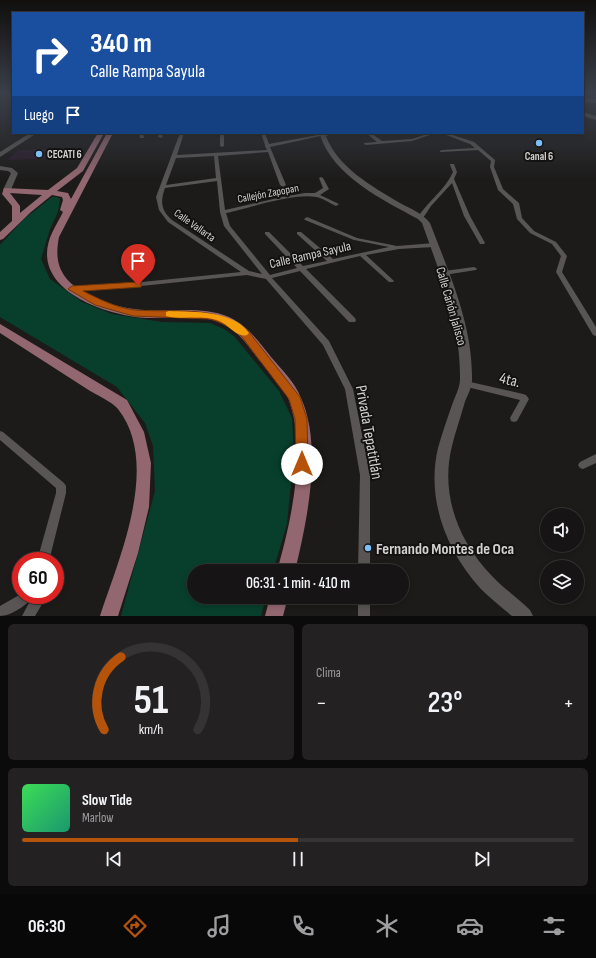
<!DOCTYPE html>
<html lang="es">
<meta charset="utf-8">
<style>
:root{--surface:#161414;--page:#232122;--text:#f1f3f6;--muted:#9e9ea0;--line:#353334;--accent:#b45309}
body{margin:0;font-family:"Sofia Sans Condensed",sans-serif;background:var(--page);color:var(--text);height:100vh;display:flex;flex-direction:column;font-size:15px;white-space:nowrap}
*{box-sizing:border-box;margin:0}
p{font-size:13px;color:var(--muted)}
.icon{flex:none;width:22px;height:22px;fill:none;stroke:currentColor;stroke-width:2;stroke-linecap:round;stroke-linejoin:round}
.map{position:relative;height:616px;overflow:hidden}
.side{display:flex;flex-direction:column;gap:8px;padding:8px;background:#0c0b0b;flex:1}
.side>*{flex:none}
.hud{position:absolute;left:12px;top:12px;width:572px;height:122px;border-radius:0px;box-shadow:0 2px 6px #0003,0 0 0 1px var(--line);background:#1a4fa0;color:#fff;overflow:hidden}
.tools{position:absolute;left:540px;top:508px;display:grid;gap:8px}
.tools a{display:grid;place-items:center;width:44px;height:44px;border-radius:50%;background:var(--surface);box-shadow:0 2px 6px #0003,0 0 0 1px var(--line);font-size:20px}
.speed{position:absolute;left:12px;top:552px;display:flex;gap:8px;font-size:20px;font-weight:700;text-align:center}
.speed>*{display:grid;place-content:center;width:52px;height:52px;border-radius:50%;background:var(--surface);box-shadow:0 2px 6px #0003,0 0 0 1px var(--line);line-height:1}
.speed .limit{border:6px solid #d22;background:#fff;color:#111}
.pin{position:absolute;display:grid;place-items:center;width:34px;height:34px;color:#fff;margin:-41px -17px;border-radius:50% 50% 50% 0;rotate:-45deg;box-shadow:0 0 4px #0007}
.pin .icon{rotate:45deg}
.me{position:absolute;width:44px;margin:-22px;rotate:0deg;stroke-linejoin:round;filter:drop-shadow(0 0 3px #0008)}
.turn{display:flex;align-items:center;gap:14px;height:84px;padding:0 12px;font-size:18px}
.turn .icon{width:52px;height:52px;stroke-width:2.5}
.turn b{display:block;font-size:28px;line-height:34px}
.then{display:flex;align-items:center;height:38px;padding:0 12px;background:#0003;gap:8px;font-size:15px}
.big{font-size:30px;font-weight:600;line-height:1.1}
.side .card{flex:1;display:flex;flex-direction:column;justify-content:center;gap:6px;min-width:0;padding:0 14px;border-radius:6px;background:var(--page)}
.side .dial{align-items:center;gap:0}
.dial svg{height:104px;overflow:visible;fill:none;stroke:var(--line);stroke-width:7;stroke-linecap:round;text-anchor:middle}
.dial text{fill:var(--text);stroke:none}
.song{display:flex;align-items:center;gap:12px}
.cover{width:48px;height:48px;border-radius:6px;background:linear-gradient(135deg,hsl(130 70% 55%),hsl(160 70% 35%))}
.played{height:4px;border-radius:2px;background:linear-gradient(90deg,var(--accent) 50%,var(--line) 50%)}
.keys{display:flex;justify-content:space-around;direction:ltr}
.heat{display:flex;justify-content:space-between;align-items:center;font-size:22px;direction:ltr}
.side .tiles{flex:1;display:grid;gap:8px;grid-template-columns:1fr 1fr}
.card:last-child{grid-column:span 2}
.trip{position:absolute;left:187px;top:564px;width:222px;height:40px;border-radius:20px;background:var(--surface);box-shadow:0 2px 6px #0003,0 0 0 1px var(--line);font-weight:600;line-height:40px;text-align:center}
.tabs{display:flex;height:64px;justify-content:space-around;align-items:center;background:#090808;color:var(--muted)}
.tabs .icon{width:28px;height:28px}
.tabs .selected{color:var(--accent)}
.tabs b{font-size:18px;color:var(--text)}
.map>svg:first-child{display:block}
.education{fill:#2a1d2b}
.green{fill:#083f2c}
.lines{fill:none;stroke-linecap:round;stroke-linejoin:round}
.street{fill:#585554;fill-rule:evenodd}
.secondary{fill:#585554;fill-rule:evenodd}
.primary{fill:#936770;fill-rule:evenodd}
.route{fill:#b45309;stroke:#753606}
.slow{fill:#f59e0b}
.poi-dot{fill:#7cbef9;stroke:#141211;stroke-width:1.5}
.labels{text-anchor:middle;stroke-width:4;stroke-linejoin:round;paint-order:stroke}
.far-poi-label{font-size:11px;font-weight:bold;fill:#d3d1d0;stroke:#141211;text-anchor:start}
.far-street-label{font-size:11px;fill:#d3d1d0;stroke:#141211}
.street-label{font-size:13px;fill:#d3d1d0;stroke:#141211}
.near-street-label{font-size:16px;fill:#d3d1d0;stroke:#141211}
.near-poi-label{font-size:16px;font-weight:bold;fill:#d3d1d0;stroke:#141211;text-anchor:start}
</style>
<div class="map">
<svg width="596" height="616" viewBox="0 0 596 616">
<rect width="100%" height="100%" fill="#1d1b1a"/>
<path class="education" d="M66 148 61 158 7 160 19 150Z"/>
<path class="green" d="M52 197H57L60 199 58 212 50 229 41 259 50 279 82 302 112 314 162 322 210 323 224 329 234 336 279 391 292 418 294 454 287 524 273 571H194V597H266L261 616H121L155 491 153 446 145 423 117 387 0 317V245L23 220Z"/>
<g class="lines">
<path class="street" d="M588 94 596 96V98L589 95Z
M139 133H143L144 138H140Z
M159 133H163L162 138 158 137Z
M180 133H184L177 155 267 150 265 146V145L261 133H265L269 144 323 134 325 135 270 147 286 185 283 187 280 185 268 152 218 156 225 210 282 197 305 193H315L323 188 319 178 321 177 323 178 329 189 320 195 339 204 336 206C329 203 323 198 316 197 294 193 249 208 226 213L230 226 270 275 297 268 265 234V232H269L303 266 327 261 297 234V232H301L333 259 389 247 354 240 305 220 304 219 307 217 357 238 397 246 434 243 437 245 434 247 399 249 366 255 393 280 394 281 393 282H389L360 256 306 269 355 318 356 320 355 322H349L300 271 272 278 329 341 353 389 370 475V571H358L360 475 345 389 323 345 266 279 247 275 122 288 72 291 69 289 72 287 122 284 241 272 168 222 159 210 156 197ZM214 156 216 178 166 185 176 158ZM217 181 220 212 224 226 262 274 249 271 172 220C161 210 160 202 165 188Z
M220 133H224V146L222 147 220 146Z
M366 133H371L382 141 412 139 430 133H436L412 141 366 145 364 144V143L377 142Z
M441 133H447L474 142 495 160 494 167 503 189 519 203 522 218 534 231 556 242 567 256 562 272 596 327V336L593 335 556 272 561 256 552 244 530 233 517 219 513 204 498 190 490 167 491 161 478 150 440 152V151L442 150 475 148 470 144Z
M450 164H454L457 172 454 179 470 216 485 243 484 244H480L464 216 452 183 431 206 423 218 421 219 418 217C428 201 445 190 453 172L450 165Z
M474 267 476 268 477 269 476 270 444 275 441 273 444 271Z
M466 381 523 394 526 395 529 399 517 421 514 422 511 421 510 418 520 400 463 386 462 384 463 382Z
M0 431 3 432 64 483 66 486V493L49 561H37L56 493V488L0 440Z
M596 454V463L583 469 580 468 578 465 580 462Z
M21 594V595H43L41 606 35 616H22L30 601C22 607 11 616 0 616V606Z
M358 597H370V616H358Z"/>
<path class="secondary" d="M583 98 596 99V103L583 102Z
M583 112 596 116V120L583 116Z
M30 133H37L0 157V152Z
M336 133 326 136C337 167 373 187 400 203 411 209 422 213 430 223 449 273 473 325 472 380 472 389 466 397 464 405 460 419 455 433 452 446 440 494 458 541 492 576 503 588 518 598 530 610L533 616H512C501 607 490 598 480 588 446 550 426 499 438 448 442 434 447 419 452 405 455 396 460 388 460 379 461 324 440 274 422 223L418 219C383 200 333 176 320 135L324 133Z
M0 166 12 168 18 173 10 192 3 190 11 173 8 171 0 170Z"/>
<path class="primary" d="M98 133H104L83 171 57 191 68 193 71 199 107 133H113L59 237C57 248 56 259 61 270 73 296 119 309 145 310 174 312 202 306 229 317 247 325 259 342 271 357 282 370 295 382 301 398 323 447 307 521 295 571H277C291 522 308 448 288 398 283 384 269 372 259 360 248 346 238 330 221 323 197 313 170 319 146 318 112 316 47 296 47 254 47 238 56 226 63 212L60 210 63 200 62 197 52 195 31 212 3 239 0 240V232L12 221V206L2 194 4 188 48 190 77 168ZM10 193 42 195 20 213V206Z
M0 324 127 400 144 432 151 463 149 507 138 553 118 616H100C119 558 161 464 118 409 111 401 96 395 87 389 58 370 29 352 0 333Z
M270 597H288L283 616H265Z"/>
</g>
<linearGradient id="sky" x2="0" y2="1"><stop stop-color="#100f0e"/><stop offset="0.52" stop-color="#3a3f49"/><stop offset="1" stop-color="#3a3f49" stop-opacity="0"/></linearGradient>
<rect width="596" height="180" fill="url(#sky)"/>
<path class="route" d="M138 282 141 283V287L83 291C99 299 117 308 135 310 175 313 217 304 249 332L300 397 307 419 308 464 307 467 302 469 298 467 296 464 295 419 289 399 242 337C232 328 223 323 210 319L133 316 95 305 68 289 72 286Z"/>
<path class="slow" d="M169 311C193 312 233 310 249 333L247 335C238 338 230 327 223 323 206 313 184 321 166 316V312Z"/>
<g class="poi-dot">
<circle cx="539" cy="143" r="4"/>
<circle cx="39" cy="154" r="4"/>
<circle cx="368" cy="548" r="4"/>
</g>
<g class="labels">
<g class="far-poi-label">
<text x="47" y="158">CECATI 6</text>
<text x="539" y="160" text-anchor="middle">Canal 6</text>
</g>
<g class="far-street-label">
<text transform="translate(268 193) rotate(-11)" y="4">Callejón Zapopan</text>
<text transform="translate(195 225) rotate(35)" y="4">Calle Vallarta</text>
</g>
<g class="street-label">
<text transform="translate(310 254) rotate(-13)" y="5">Calle Rampa Sayula</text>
<text transform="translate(452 306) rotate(74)" y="5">Calle Cañón Jalisco</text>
</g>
<g class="near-street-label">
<text transform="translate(510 379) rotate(14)" y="6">4ta.</text>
<text transform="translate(370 432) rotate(80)" y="6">Privada Tepatitlán</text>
</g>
<g class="near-poi-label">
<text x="376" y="554">Fernando Montes de Oca</text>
</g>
</g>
</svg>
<div class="tools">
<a><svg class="icon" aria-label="sound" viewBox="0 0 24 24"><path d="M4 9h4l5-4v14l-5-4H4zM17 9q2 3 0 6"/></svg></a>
<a><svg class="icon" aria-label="layers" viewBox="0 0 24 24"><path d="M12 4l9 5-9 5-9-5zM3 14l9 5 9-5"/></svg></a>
</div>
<div class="speed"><div class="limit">60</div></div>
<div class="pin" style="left:138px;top:285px;background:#d93025"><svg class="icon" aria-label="arrive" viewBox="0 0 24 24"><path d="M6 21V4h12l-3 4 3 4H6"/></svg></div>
<svg class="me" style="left:302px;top:464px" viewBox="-20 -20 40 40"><circle r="19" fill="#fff"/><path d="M0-13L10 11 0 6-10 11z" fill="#b45309"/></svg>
<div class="trip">06:31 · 1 min · 410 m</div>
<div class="hud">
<div class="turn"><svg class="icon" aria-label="right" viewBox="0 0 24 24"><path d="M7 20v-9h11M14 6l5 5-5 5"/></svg><div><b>340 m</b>Calle Rampa Sayula</div></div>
<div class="then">Luego<svg class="icon" aria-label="arrive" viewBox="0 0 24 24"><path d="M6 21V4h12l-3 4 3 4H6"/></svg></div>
</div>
</div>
<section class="side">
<div class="tiles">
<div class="card dial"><svg viewBox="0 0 100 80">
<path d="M14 69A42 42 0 1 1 86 69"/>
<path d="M14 69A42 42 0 0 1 27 13" stroke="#b45309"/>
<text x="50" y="56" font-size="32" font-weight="700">51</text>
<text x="50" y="72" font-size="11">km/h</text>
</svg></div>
<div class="card"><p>Clima</p>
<div class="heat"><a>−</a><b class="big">23°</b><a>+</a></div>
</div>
<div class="card">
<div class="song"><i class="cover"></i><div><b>Slow Tide</b><p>Marlow</p></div></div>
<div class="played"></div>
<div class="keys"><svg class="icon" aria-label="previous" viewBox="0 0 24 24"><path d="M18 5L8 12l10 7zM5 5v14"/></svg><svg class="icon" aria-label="pause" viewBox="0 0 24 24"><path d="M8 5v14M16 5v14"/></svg><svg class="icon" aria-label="next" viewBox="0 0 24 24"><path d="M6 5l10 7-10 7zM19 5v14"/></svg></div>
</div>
</div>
</section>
<nav class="tabs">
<b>06:30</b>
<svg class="icon selected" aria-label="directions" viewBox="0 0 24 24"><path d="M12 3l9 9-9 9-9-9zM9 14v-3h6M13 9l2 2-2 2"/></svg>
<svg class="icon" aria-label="music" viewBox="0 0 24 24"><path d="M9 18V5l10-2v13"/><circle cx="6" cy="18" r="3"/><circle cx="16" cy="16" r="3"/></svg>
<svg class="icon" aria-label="phone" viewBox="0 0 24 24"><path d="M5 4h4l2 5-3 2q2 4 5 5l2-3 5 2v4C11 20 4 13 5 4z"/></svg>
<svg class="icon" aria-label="climate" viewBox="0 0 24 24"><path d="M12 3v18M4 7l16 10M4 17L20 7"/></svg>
<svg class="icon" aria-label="car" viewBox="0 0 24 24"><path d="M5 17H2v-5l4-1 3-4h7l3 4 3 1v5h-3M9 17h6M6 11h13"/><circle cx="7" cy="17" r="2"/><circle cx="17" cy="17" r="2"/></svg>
<svg class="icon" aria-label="filters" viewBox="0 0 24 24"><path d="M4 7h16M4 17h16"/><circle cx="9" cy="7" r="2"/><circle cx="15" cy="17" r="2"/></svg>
</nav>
